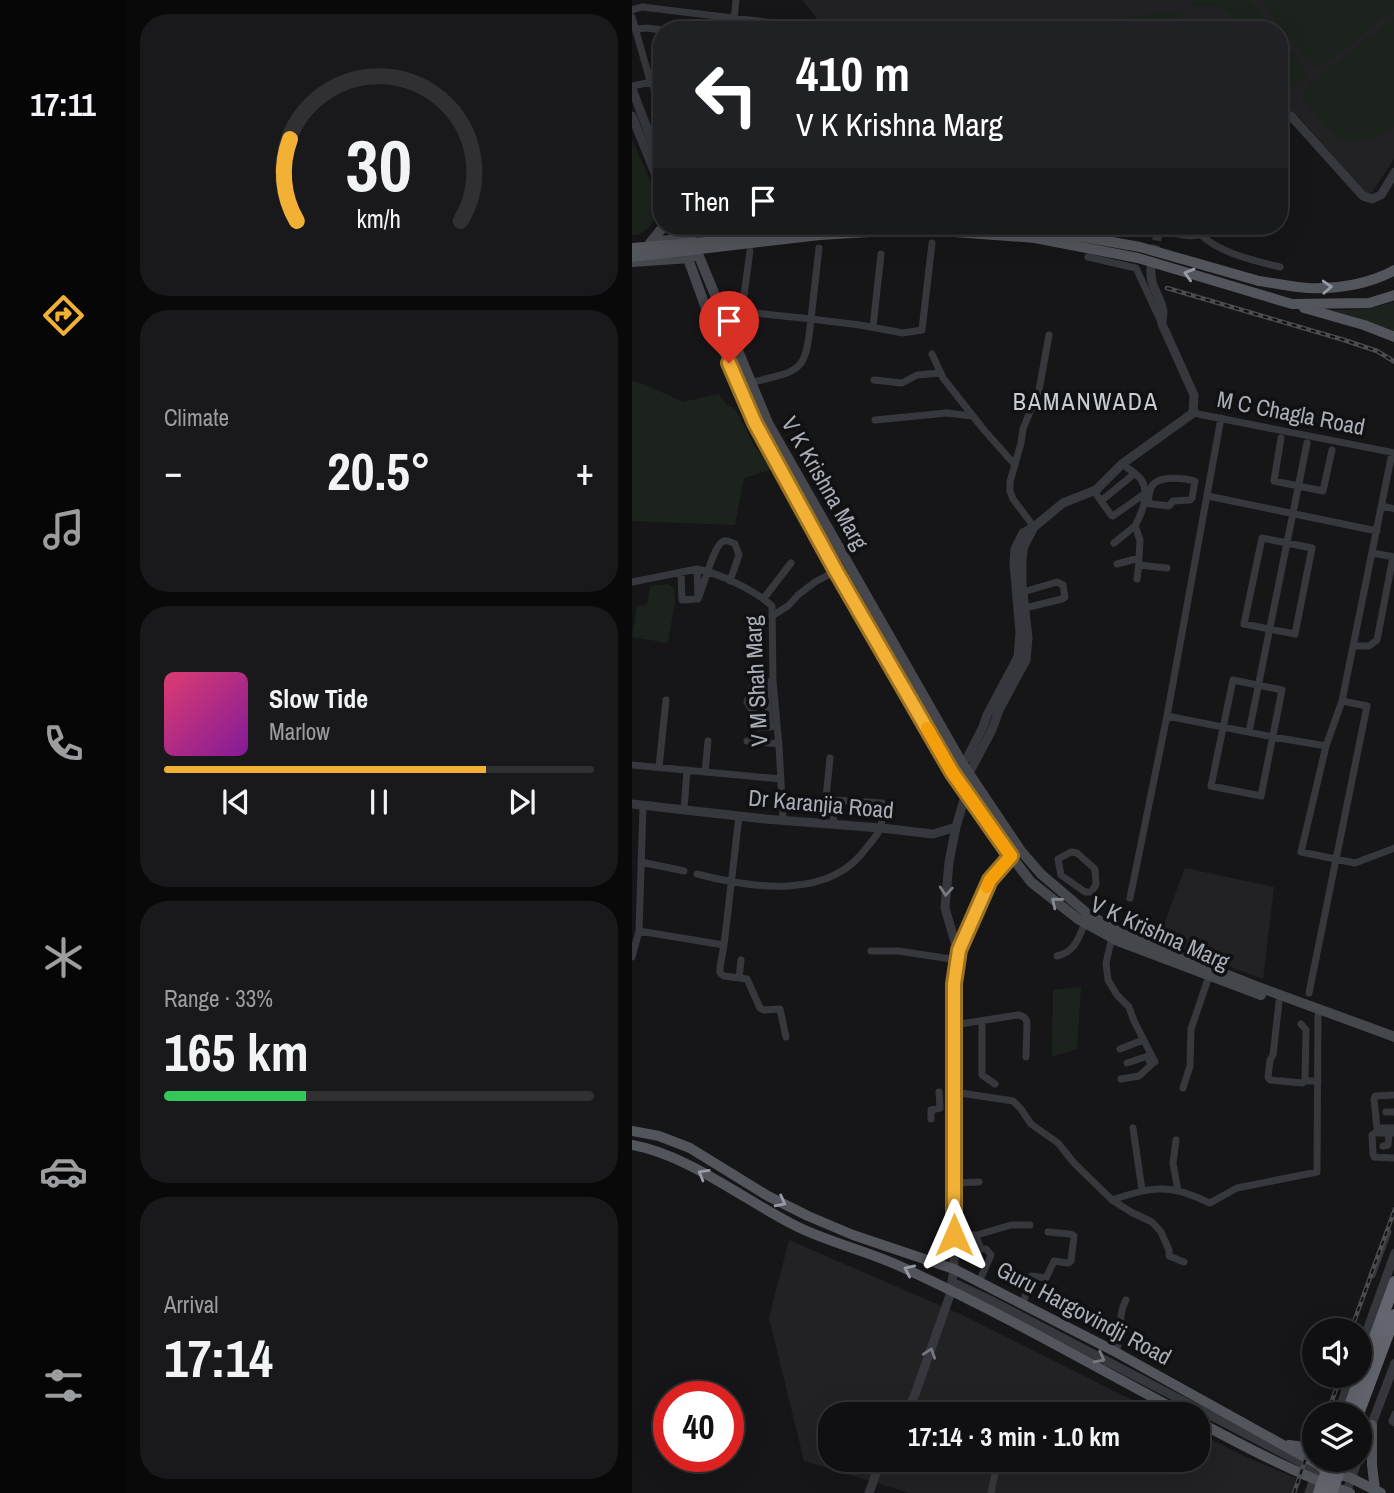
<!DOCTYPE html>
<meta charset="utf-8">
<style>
:root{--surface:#101012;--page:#19191b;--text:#f1f3f6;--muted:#9c9d9f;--line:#303032;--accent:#f2b134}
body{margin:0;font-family:"Archivo Narrow",sans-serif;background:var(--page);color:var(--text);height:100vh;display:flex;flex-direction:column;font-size:26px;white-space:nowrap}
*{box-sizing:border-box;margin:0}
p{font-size:23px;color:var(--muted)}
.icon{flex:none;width:38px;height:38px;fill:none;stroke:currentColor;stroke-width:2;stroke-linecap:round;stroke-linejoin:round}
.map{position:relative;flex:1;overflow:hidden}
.side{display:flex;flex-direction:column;gap:14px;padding:14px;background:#09090a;width:506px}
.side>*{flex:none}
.guide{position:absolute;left:21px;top:21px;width:635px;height:214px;border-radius:28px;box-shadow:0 7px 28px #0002,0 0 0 2px var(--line);background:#202124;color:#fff;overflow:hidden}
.buttons{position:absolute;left:670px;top:1318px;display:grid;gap:14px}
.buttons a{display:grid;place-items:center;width:70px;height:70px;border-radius:50%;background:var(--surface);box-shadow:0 7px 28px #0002,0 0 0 2px var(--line);font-size:35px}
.speed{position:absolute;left:21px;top:1381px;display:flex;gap:14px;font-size:35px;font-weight:700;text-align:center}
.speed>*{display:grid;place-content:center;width:91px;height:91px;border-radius:50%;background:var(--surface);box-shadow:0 7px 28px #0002,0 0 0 2px var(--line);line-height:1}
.speed .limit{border:10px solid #d22;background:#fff;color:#111}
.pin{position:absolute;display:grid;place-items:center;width:60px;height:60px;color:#fff;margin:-72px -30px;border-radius:50% 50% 50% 0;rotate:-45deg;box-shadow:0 0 7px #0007}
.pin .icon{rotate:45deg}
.me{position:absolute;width:77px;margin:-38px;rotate:0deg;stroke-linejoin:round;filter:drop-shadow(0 0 5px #0008)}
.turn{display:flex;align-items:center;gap:24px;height:147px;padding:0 28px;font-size:32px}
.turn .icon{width:91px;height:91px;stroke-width:2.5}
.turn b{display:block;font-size:49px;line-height:60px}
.then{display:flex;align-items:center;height:66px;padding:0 28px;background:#0003;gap:14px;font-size:26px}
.big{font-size:52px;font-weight:700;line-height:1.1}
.side .tile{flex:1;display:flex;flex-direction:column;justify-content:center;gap:10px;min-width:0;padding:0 24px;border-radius:28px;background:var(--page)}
.side .dial{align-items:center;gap:0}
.dial svg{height:182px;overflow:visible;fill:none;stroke:var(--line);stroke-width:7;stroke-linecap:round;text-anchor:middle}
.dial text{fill:var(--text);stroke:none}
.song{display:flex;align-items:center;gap:21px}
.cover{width:84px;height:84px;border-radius:10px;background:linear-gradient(135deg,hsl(340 70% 55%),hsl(290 70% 35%))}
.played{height:7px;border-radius:4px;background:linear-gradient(90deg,var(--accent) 75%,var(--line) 75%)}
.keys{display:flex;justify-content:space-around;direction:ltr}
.heat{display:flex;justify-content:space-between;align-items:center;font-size:38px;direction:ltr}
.charge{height:10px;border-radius:5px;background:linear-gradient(90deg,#34c759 33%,var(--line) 0)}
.trip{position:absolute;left:186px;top:1402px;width:392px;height:70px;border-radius:28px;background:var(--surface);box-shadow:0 7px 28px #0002,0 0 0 2px var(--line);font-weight:700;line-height:70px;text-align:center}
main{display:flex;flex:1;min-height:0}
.tabs{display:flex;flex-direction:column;width:126px;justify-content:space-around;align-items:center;background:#060607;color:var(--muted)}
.tabs .icon{width:49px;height:49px}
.tabs .on{color:var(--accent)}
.tabs b{font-size:32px;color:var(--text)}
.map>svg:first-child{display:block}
.built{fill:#222225}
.green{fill:#1c231d}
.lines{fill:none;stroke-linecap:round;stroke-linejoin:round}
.tertiary-tunnel{stroke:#333438;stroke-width:9;stroke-dasharray:9 4.5;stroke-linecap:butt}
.minor{stroke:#37383d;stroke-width:7}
.tertiary{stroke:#37383d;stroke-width:9}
.secondary{stroke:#45474d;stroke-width:10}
.primary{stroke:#53555c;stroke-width:10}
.motorway{stroke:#63666e;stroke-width:12}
.rail-casing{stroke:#4a4c52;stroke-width:4.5}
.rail{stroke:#111113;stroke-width:2;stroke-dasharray:5;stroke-linecap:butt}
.primary-bridge{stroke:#53555c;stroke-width:10}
.motorway-bridge{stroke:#63666e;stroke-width:12}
.oneway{stroke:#979ba6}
.oneway2{stroke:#757881}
.oneway3{stroke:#858993}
.route-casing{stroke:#9d7322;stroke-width:18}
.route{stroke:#f2b134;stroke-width:12}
.slow{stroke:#f59e0b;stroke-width:12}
.labels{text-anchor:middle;stroke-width:7;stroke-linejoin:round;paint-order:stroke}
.street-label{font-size:23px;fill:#a8adb8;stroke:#111113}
.neighbourhood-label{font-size:24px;letter-spacing:2px;fill:#c9ccd4;stroke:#111113}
</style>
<main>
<nav class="tabs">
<b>17:11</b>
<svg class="icon on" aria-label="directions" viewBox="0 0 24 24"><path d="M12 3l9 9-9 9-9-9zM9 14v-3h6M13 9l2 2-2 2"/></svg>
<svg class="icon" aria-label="music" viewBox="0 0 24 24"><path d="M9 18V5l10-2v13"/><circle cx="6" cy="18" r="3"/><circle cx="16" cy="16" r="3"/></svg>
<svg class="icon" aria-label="phone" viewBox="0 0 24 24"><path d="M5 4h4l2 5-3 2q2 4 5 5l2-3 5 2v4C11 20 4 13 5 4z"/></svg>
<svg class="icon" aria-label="climate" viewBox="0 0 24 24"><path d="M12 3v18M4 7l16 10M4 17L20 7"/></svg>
<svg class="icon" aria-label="car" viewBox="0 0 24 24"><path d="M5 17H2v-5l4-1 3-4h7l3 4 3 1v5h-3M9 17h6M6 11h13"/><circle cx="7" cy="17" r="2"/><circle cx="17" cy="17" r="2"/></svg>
<svg class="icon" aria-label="filters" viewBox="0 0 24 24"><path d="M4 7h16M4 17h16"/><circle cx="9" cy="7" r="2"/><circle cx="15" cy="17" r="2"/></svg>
</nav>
<section class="side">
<div class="tile dial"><svg viewBox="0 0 100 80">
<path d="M14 69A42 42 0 1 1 86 69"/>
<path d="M14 69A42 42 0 0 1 11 33" stroke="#f2b134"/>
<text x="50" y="56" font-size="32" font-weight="700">30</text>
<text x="50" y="72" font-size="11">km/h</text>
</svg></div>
<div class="tile"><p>Climate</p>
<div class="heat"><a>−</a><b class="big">20.5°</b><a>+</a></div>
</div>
<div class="tile">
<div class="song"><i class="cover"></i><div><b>Slow Tide</b><p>Marlow</p></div></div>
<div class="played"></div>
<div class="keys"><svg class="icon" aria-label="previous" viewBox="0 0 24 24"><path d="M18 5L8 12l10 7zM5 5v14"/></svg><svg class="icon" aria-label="pause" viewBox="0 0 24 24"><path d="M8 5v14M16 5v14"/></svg><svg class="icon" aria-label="next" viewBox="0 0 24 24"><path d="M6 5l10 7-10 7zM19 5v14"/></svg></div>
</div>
<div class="tile"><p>Range · 33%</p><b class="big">165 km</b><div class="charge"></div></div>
<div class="tile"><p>Arrival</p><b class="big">17:14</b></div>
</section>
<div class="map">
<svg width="763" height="1493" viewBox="0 0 763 1493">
<rect width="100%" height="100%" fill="#161618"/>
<path class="built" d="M170 0H762V159L737 197 666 116 648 111V30H579L564 19 559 23 560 30H194Z
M553 868 642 887 631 979 526 940Z
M157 1240 330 1315 528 1414H198V1460H565V1432L614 1457 664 1478 660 1493H278L172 1461 137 1318Z"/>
<path class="green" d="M565 0H619L643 30H611C594 10 589 1 561 7L560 4Z
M628 0H762V10L698 60 688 66 677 64 673 60Z
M552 10 528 30H470L460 22Z
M762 17V126C753 134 745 137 732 139 729 140 725 142 721 142 700 142 684 114 671 99L673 90 679 83Z
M648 36 673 69 675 75 668 82H657L648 72Z
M0 140C10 163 38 209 15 229 9 234 7 235 0 235Z
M762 302V333L688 308C714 312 737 310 762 302Z
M0 381 12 384 51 402 87 394 94 404 104 410 123 447 141 469 112 478 103 525 0 521Z
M36 584 42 588 43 601 36 643 0 637 5 606 15 605 18 586Z
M449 987 445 1049 420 1057 421 990Z"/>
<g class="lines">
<path class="tertiary-tunnel" d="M519 267 526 234"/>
<path class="minor" d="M0 10 10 7 168 26
M0 17 17 77 30 106
M5 29 15 28 30 30
M101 30 104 0
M17 77 30 78
M0 86 20 82
M481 226 527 229
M120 228V226
M568 234C587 253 623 261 648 267
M118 251 110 310 113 312 179 319 187 248
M456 257 504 268 530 324
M241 327 249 254
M300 354 311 378 352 430 383 465
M242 380 270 383 285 375 309 373
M118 383C170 369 173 375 179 319L228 325 271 333 290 330 300 243
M561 413 763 453
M243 420 315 413 340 416
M649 438 642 481 691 491 700 450
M760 453 710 701 694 746 669 852 723 863 763 848
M490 464C496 468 503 473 508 478 519 492 510 513 503 526
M462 491 479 515 481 516 512 494
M576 496 745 531
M469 501 502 474
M512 503 537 506 541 501 558 500 560 498 563 481C553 478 527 475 520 486 517 490 517 498 516 503
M750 506 763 509
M402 527 381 499 378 491V482L389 443 391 429 407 390 417 335
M630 538 680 548 663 634 612 624Z
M482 543 503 526 508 540 507 558 485 564
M740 553 763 557
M507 565 535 568
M49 572 50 600 64 599 66 597 65 569
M505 579 507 562
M0 582 65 569C87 573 124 591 140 606L141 681 147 746 151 820
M391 592 425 582 431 585 433 597 430 599 393 608
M132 598 159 563
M66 599C71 588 82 543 92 541 96 540 99 542 103 544L107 555 98 581
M140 616 156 606 166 595 183 582 204 571
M721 646H737L745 640 761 557
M601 680 650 690 629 796 579 786Z
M141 681 121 685 115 702 122 713 126 728 144 726
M134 682 138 727
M535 716 641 737 694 746
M617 732 675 443
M115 741 147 744
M198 758 194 798 203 800
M0 765 149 779
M27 767 34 700
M73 772 76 741
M52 810 55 770
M439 852 445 853 463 869 464 885 459 892H453L429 875 426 859Z
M9 862 52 871
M65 874C119 888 198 901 235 847 240 841 248 833 249 825 251 818 250 810 250 803L203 800 201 824
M498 898 535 716 589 418
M7 931 92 945 107 816
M480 937 474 963 476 980 485 995 497 1007 502 1021 523 1062
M92 945 88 967V973L92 976 115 979 128 1008 132 1010 148 1009 154 1037
M239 951H266L326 960
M425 956C443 952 446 939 453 923
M0 957 7 931 11 806
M107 978 109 960
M677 993 735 706 710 701
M647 1002 641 1055 638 1060 636 1077 638 1080 670 1083 673 1081
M350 1021V1075L363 1084
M669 1024 674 1030 673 1081H686
M322 1025 386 1015C391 1016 394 1017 395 1023L394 1057
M488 1049 511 1040
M495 1063 519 1055
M489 1079 507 1076 519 1065 516 1057
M551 1088 558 1066 559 1029 577 976
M322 1092 381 1101 389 1109 399 1124 426 1143 442 1163 480 1200 499 1212 520 1222 529 1232 537 1250V1256L552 1262
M763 1095 743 1096 742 1099 745 1128H763
M754 1112H763
M299 1119V1110L308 1108 307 1092
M501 1128 510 1190
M763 1133H743L740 1135 741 1154 742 1157 763 1158
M544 1140 541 1163 546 1191
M751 1146 756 1145 757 1133
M322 1183 347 1182
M480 1200C502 1193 523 1185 546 1191 557 1193 568 1199 578 1203L605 1188 685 1172 686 1015 688 1010
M322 1235H345L379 1225H398
M340 1238 345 1239 349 1249H354L359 1255 347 1282
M740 1275 756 1232
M391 1304 399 1276 414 1278 422 1261 436 1263 439 1261 442 1236 438 1234 416 1232
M484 1352C491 1335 485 1315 494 1300
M763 1414 760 1421 763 1423
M359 1493 365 1463"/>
<path class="tertiary" d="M0 89 30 167
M648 115 659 116 731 196 740 199 749 195 763 172
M0 116 30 190
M44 226 49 238
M54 226 59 237
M526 234 527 229C546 233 566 241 581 226
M320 772 335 758 351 727 355 715 386 657 388 633 382 563 383 549 391 533 402 527
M326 781 337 773 360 730 367 710 394 660 396 638 390 584V559L392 546 402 527 431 503 464 490 490 464 561 413 562 395 530 324C530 323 531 313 531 312 529 295 517 288 519 267
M0 804 133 819 249 828 301 834 324 827
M326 952 313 908 317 862 324 827 334 793 343 783
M320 1282 358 1300 685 1471 692 1470
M728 1350 763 1253
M273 1414 282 1397 318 1295 322 1269V984L327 950 358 880 379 856 384 853
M706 1414 719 1376
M728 1455 763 1363
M237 1493 249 1460
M677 1493 689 1460
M714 1493 726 1460"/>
<path class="secondary" d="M30 241 59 237 136 423 330 763 389 851 409 874 456 914 491 934 621 985 763 1037
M18 243 32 226
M51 245 79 322 123 423 204 571 320 772 379 856 399 882 446 919 486 941 629 995
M0 262 59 258"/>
<path class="primary" d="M119 235 183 226
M627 281C643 283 660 287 676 288 705 289 737 284 763 270
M623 293 660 304 737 303 763 295
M672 308 732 325 763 337
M0 1131 27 1136 58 1148 136 1196 176 1216 221 1235 322 1269 480 1350 687 1465 692 1470 719 1478 749 1493
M0 1145C57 1155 113 1201 166 1227 201 1244 240 1252 274 1269 369 1313 460 1365 552 1414
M565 1421C615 1448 665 1474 718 1493
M740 1425V1465L743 1490
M657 1445 673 1447 682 1444"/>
<path class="motorway" d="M715 1414 763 1282
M726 1414 763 1315"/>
<defs>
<path id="rail" d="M535 288 712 340 745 351 763 362
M719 1330 763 1209
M695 1414 709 1376
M662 1493 682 1434"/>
</defs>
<use href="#rail" class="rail-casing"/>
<use href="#rail" class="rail"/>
<path class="primary-bridge" d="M371 226 407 229 508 247 627 281
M0 248 73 242 119 235
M0 257 188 235 271 230 309 231 403 238 506 258 623 293"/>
<path class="motorway-bridge" d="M687 1493 699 1460
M699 1493 711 1460"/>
</g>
<defs><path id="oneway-chevron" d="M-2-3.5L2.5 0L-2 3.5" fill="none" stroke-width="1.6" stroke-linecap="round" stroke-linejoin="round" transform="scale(1.75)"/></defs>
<g class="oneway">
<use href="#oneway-chevron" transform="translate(557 274) rotate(-164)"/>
<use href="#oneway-chevron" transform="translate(695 287) rotate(-3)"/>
<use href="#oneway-chevron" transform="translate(71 1174) rotate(-150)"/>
<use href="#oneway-chevron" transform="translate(149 1202) rotate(27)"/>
<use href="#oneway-chevron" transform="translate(277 1270) rotate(-155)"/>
</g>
<g class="oneway2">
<use href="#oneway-chevron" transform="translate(314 891) rotate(95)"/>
<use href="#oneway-chevron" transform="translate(298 1353) rotate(-71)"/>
<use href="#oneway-chevron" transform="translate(468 1358) rotate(28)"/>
</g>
<use class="oneway3" href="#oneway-chevron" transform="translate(424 902) rotate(-141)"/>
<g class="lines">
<defs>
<path id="route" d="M97 363 123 423 204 571 320 772 379 856 358 880 327 950 322 984V1235"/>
</defs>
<use href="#route" class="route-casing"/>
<use href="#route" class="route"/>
<path class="slow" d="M295 728 320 772 379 856 358 880 355 887"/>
</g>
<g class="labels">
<g class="street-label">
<text transform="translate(659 413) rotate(11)" y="8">M C Chagla Road</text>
<text transform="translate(193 483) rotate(60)" y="8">V K Krishna Marg</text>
<text transform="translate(124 681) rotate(-93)" y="8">V M Shah Marg</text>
<text transform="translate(189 804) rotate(5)" y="8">Dr Karanjia Road</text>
<text transform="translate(528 933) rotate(24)" y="8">V K Krishna Marg</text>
<text transform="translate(452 1313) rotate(28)" y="8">Guru Hargovindji Road</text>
</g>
<g class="neighbourhood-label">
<text x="454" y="410">BAMANWADA</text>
</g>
</g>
</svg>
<div class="buttons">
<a><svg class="icon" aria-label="sound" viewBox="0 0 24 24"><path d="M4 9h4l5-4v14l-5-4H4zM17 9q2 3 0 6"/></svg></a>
<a><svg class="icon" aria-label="layers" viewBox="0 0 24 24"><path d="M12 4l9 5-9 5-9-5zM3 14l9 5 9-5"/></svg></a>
</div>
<div class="speed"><div class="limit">40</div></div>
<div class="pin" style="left:97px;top:363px;background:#d93025"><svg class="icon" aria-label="arrive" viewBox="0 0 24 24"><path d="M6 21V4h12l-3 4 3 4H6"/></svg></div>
<svg class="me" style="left:322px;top:1235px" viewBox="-20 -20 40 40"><path d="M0-17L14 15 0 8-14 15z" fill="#f2b134" stroke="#fff" stroke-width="4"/></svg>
<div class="trip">17:14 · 3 min · 1.0 km</div>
<div class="guide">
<div class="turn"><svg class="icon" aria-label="left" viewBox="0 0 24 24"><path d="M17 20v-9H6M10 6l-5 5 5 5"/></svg><div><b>410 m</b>V K Krishna Marg</div></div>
<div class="then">Then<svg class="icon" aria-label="arrive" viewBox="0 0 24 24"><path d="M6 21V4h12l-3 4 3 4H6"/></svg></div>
</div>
</div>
</main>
